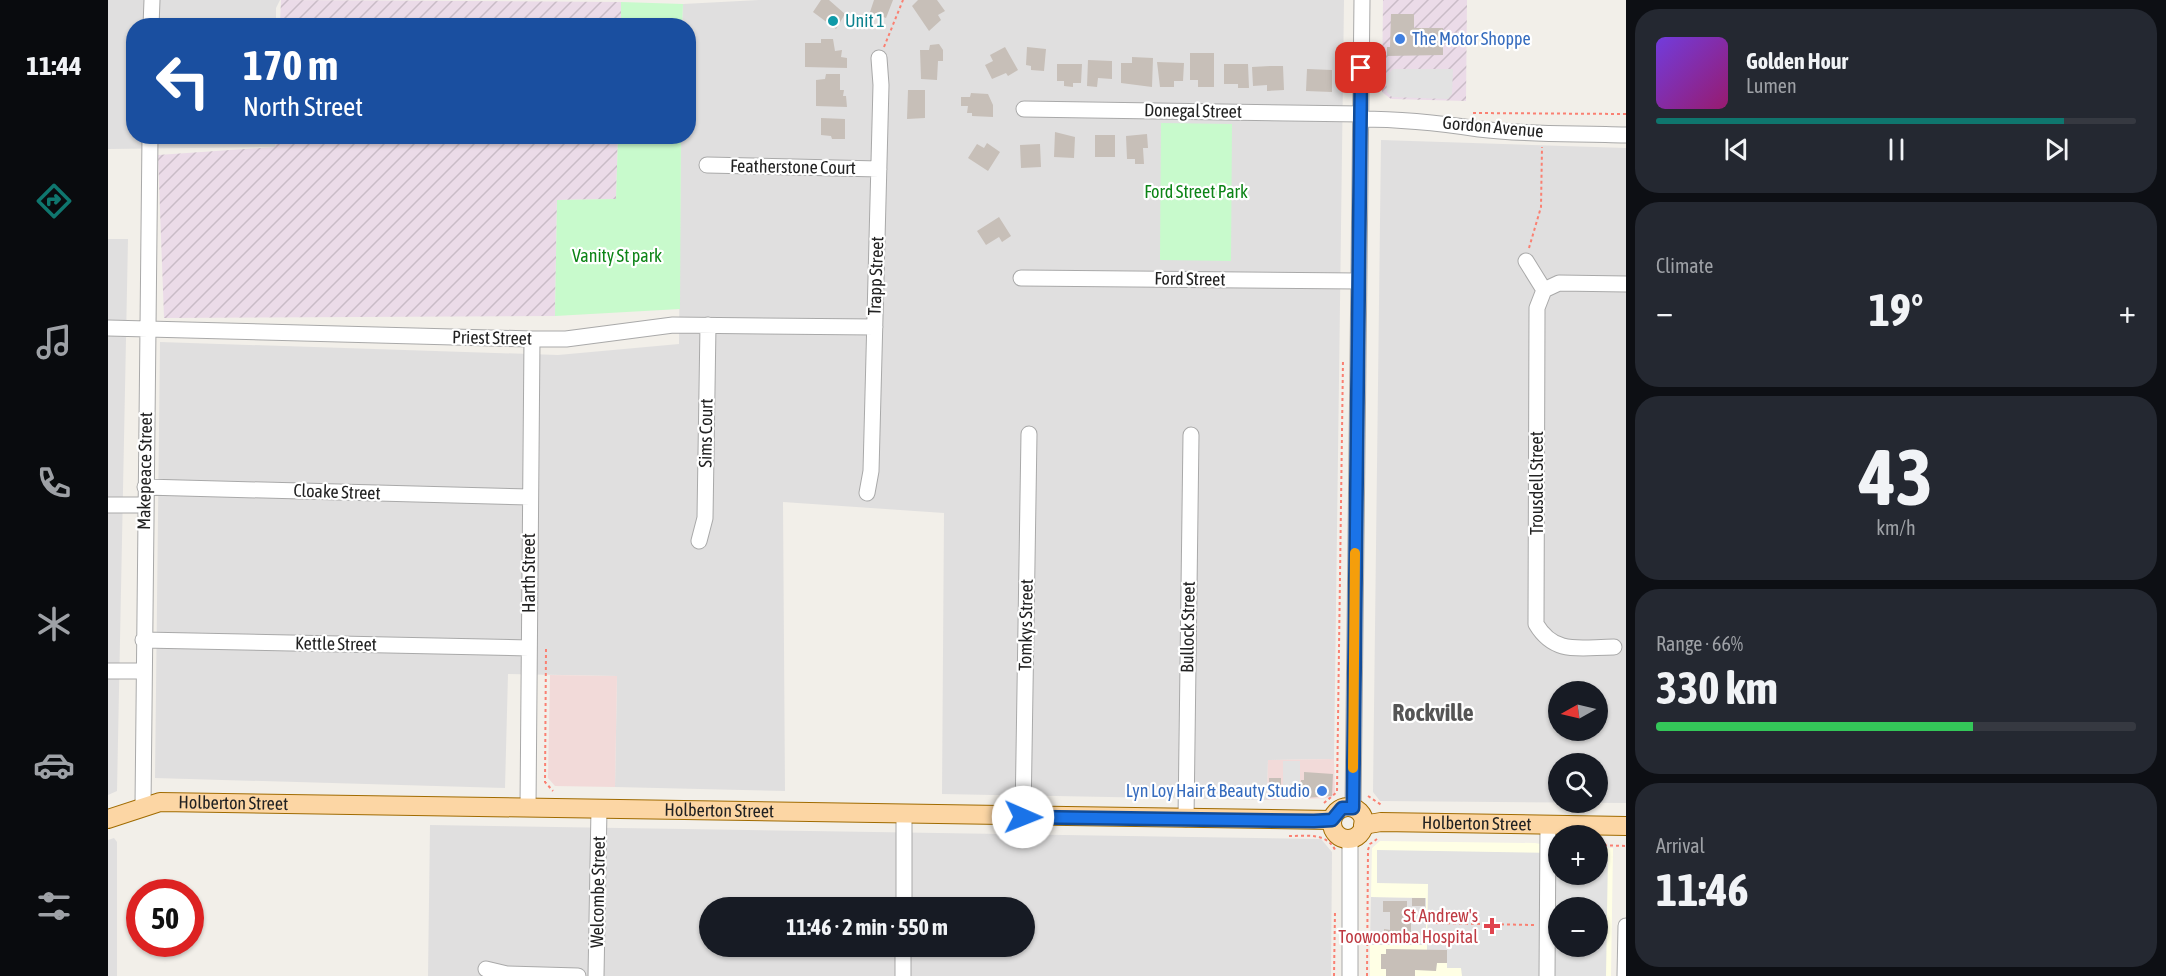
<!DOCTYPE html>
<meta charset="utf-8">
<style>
:root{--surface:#171b24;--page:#242831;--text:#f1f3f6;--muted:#9ea1a6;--line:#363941;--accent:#0f766e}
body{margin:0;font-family:"Asap Condensed",sans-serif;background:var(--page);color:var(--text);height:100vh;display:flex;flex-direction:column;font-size:22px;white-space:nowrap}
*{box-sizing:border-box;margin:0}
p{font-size:20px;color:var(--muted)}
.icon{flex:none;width:33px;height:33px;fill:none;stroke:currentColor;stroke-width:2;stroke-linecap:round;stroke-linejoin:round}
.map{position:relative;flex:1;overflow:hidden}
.panel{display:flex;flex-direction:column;gap:9px;padding:9px;background:#0d0f14;width:540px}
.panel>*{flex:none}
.guide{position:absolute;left:18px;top:18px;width:570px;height:126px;border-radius:24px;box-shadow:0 2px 4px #0004;background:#1a4fa0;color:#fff;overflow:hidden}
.needle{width:39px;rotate:262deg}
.fabs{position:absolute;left:1440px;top:681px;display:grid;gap:12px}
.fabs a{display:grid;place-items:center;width:60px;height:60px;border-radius:50%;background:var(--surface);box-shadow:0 2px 4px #0004;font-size:30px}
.speed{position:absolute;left:18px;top:879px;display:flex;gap:12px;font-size:30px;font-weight:700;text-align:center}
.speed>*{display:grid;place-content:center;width:78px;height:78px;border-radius:50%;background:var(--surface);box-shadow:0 2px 4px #0004;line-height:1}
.speed .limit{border:9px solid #d22;background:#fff;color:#111}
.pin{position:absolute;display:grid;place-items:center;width:51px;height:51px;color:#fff;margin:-26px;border-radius:12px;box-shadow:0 3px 9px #0006}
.me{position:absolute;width:66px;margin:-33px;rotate:91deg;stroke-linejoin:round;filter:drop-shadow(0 0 4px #0008)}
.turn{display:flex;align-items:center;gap:21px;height:126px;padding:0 18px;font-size:27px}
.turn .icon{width:78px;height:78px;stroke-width:2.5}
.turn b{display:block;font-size:42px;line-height:51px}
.big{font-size:45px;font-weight:700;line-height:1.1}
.panel .widget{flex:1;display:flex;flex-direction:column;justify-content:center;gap:9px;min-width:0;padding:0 21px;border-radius:24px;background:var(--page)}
.panel .dial{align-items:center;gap:0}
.dial b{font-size:78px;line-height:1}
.song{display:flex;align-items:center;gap:18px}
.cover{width:72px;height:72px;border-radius:9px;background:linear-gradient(135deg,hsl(260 70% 55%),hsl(320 70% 35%))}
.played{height:6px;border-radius:3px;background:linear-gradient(90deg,var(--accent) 85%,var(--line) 85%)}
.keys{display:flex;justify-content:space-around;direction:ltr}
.heat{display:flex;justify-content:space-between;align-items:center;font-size:33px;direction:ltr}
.charge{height:9px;border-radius:4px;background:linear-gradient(90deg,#34c759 66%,var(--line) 0)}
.trip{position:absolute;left:591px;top:897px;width:336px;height:60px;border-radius:30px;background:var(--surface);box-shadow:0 2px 4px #0004;font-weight:700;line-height:60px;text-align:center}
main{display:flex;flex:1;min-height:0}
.tabs{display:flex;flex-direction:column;width:108px;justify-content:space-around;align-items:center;background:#090b0e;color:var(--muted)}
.tabs .icon{width:42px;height:42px}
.tabs .selected{color:var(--accent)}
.tabs b{font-size:27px;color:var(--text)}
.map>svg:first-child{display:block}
.residential{fill:#e0dfdf;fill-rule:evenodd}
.commercial{fill:#f2dad9}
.industrial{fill:url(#industrial-furrows)}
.education{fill:#ffffe5;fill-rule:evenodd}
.park{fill:#c8facc}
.parking{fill:#e2e2e2;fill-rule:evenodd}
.building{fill:#c7bfb8}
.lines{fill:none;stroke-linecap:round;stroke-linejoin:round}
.minor-casing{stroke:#a9a9a9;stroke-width:17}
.major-casing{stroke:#a06b00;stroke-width:20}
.path{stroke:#fa8072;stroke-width:2;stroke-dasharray:3 3;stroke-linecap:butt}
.minor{stroke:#fff;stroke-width:15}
.major{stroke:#fcd6a4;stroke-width:18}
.route-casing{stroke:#114b97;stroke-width:15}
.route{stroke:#1a73e8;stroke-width:10}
.slow{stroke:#f59e0b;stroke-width:10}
.culture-dot{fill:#0f9aa8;stroke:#fff;stroke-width:2}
.shop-dot{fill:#3f7fe0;stroke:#fff;stroke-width:2}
.health-dot{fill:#e0444e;stroke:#fff;stroke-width:2}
.labels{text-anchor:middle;stroke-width:4.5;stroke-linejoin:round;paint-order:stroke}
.culture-label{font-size:18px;fill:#0d838f;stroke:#fff;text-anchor:start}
.shop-label{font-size:18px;fill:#366cbe;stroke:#fff;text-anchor:start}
.street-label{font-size:18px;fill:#222;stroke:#fff}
.park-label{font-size:18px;fill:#0c8416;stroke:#fff}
.health-label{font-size:18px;fill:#be3a42;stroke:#fff;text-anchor:end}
.district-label{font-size:24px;font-weight:bold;fill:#555;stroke:#fff}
</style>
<main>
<nav class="tabs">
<b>11:44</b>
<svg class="icon selected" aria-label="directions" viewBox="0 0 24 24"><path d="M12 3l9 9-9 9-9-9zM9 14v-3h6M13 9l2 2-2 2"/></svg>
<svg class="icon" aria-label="music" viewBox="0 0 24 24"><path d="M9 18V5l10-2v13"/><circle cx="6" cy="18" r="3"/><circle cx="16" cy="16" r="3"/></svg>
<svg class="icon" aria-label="phone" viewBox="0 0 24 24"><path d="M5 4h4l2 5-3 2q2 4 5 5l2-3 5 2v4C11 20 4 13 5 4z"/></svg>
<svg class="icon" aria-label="climate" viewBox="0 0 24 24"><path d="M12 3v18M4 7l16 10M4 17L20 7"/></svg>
<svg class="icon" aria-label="car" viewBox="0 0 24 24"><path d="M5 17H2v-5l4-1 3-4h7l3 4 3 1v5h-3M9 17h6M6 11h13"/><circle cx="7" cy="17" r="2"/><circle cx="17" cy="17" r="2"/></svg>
<svg class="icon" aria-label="filters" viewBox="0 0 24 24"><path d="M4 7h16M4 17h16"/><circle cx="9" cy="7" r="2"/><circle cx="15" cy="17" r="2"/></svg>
</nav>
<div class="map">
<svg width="1518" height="976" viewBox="0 0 1518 976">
<defs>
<pattern id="industrial-furrows" width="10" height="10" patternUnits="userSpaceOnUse" patternTransform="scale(1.5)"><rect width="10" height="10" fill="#ebdbe8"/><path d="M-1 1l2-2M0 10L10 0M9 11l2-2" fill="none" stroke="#c9bcc7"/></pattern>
</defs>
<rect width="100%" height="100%" fill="#f2efe9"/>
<path class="residential" d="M0 0H172L168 8V25L26 26V136L167 137V147L0 149Z
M651 0H1236L1226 759 1160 760 1159 800 834 794 836 513 675 502 677 791 507 787 509 676 400 674 397 788 47 778 52 342 450 355 571 344 573 137 580 136V26L574 25 575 4Z
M1273 140 1518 148V803L1272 801 1265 792ZM1450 692H1490V730H1450ZM1450 764H1490V802H1450Z
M0 239H20L9 791 0 795Z
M322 825 1213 839 1224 852 1223 976H320ZM602 908H916V946H602Z
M6 838 9 842V976H0V840Z
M1263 897 1318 898V946L1262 945Z"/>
<path class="commercial" d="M442 675 509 676 507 787 447 786 440 778Z
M1226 759 1227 793 1223 798 1159 800 1160 760Z"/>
<path class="industrial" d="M173 0 513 2V25L172 26Z
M1275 0H1359L1358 101 1283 99 1274 92Z
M168 136 510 137 508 199 449 200 447 316 56 318 50 155 167 147Z"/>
<path class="education" d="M1272 841 1427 843 1450 847V874H1490V847L1505 848 1503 976H1262V945H1318V898L1263 897 1264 848ZM1450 908H1490V946H1450Z"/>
<path class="park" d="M513 2 575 4 574 25H513Z
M1053 123 1124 124 1123 261 1052 260Z
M510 137H573L572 309 447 316 449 200 508 199Z"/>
<path class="parking" d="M1285 69H1345L1344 94 1340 99 1284 97 1279 92 1278 77Z
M1175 761H1192V796H1175Z
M1269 850 1450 853V874H1490V853H1500L1498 976H1354L1353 968H1339V950H1319L1320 884 1269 883ZM1450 908H1490V946H1450Z"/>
<path class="building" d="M713 0H721L737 14 728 29 705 12Z
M766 0H785L778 18 762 12Z
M810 0H829L837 11 830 15 833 20 821 31 804 6Z
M1283 14H1306V28H1335V55L1279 56V47H1282Z
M713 39H725L727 51 734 50 733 57 739 58V68L697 67V43H713Z
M831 44 835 50V61H830L829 80 813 79 812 50H821L822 45Z
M897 47 910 70 900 76 898 73 884 79 877 65 885 61 882 55Z
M919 47 938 49 936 71 923 70V66L918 65Z
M1082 53H1106V87H1090V80H1082Z
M1024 57 1045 58 1044 87 1013 83V63H1024Z
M980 60 1004 61V79L990 78 989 87 979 86Z
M1049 62 1076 63 1075 81H1066V87H1052Z
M949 64H974L973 83H965V87L956 86V81H949Z
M1116 64H1140L1141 88H1130V84H1116Z
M1162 66H1175L1176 90 1159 91V85L1145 86 1144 67Z
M1199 69 1224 70V92L1198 91Z
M718 74H732V90H736L735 96H738L739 107 708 106V80L717 79Z
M800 90H817V118L799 119Z
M863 93 880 94 885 105V117L864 116V113H859L860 106H853V97H862Z
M713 118 737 119V139H724L723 136 713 135Z
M947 132 967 137 966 158 946 157Z
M1039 134 1040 148H1035L1036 164H1027V159H1019L1018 136Z
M987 135H1007V157H987Z
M879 143 892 152 880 171 860 158 869 144 876 148Z
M932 144 933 167 913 168 912 145Z
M891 217 903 236 894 242 891 237 878 245 869 231Z
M1196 772 1225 774 1224 796 1196 798V795L1192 794 1193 780H1196Z
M1161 778H1173V797H1161Z
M1304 898H1317V906H1304Z
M1275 901H1299V915L1303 914V932H1299V940H1276V929L1282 930V912H1275Z
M1278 949 1339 950V963H1329L1328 971 1307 970V976H1278V969H1273V954H1278Z"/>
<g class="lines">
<defs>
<path id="minor" d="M43 26 44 0
M916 109 1253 114
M1253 119C1293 119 1331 123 1371 129 1419 135 1470 133 1518 135
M599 165 771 169
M1418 261 1436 290
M913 278 1250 281
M1436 290 1429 308 1428 624C1447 656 1473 647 1506 647
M1436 290 1451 283 1518 284
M0 328 424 339H458L565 325 767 327
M37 487 422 497
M759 493 763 471 773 85 771 58
M0 505H36
M591 541 597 518 600 325
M35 640 421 648
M0 671H34
M35 806 42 136
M420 807 424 339
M1245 808 1254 0
M915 817 921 434
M1078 819 1083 435
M1242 838V976
M796 908V814
M378 969 399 974 470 976
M488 976 491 809
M795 976V946
M1439 976 1440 826
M1517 976 1518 926"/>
<g id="major">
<circle cx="1240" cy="823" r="16"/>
<path id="s1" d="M0 819 52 802 1224 820"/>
<path id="s2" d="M1255 825 1273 822 1518 826"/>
</g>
</defs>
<use href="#minor" class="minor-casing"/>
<use href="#major" class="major-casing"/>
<path class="path" d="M776 47 795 0
M1365 113 1518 114
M1421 248 1433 207 1434 147
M438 649 437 782 445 791
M1260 796 1275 806
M1216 803 1229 792 1235 360
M1181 836C1199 836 1220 832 1228 852
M1490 845 1518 846
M1327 923 1426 925
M1226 976 1227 911
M1259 976 1260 850 1262 844 1269 839"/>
<use href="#minor" class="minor"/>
<use href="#major" class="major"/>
</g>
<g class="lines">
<defs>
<path id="route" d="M915 817 1206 821 1224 820 1234 808H1245L1253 68"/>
</defs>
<use href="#route" class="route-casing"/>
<use href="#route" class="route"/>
<path class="slow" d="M1245 768 1247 553"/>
</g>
<circle class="culture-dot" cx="725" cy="21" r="6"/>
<g class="shop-dot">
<circle cx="1292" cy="39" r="6"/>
<circle cx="1214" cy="791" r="6"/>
</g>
<path class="health-dot" d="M1381 917h6v6h6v6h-6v6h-6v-6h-6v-6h6z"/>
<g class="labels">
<g class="culture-label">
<text x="737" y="27">Unit 1</text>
</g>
<g class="shop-label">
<text x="1304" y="45">The Motor Shoppe</text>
<text x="1202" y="797" text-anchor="end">Lyn Loy Hair &amp; Beauty Studio</text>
</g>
<g class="street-label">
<text transform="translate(1085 111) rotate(1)" y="6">Donegal Street</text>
<text transform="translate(1385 127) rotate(5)" y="6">Gordon Avenue</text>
<text transform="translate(685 167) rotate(1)" y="6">Featherstone Court</text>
<text transform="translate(768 276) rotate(-88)" y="6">Trapp Street</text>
<text transform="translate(1082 279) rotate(1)" y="6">Ford Street</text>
<text transform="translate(384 338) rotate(1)" y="6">Priest Street</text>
<text transform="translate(598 433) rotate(-89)" y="6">Sims Court</text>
<text transform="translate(37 471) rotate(-89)" y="6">Makepeace Street</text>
<text transform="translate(1429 483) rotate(-90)" y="6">Trousdell Street</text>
<text transform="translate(229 492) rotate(2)" y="6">Cloake Street</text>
<text transform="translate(421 573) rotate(-90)" y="6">Harth Street</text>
<text transform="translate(918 625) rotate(-89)" y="6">Tomkys Street</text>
<text transform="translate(1080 627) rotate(-89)" y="6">Bullock Street</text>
<text transform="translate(228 644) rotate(1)" y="6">Kettle Street</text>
<text dy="6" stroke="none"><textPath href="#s1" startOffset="128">Holberton Street</textPath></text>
<text dy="6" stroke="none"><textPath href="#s1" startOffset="614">Holberton Street</textPath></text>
<text dy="6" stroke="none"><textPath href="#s2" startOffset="114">Holberton Street</textPath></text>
<text transform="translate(490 892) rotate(-89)" y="6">Welcombe Street</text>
</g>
<g class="park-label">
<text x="1088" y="198">Ford Street Park</text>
<text x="509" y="262">Vanity St park</text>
</g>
<g class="health-label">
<text x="1370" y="922">St Andrew's<tspan x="1370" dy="21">Toowoomba Hospital</tspan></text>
</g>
<g class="district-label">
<text x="1325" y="721">Rockville</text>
</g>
</g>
</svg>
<div class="fabs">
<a><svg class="needle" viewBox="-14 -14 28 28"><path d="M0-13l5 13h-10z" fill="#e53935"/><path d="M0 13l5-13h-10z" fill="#9ea1a6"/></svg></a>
<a><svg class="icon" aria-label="search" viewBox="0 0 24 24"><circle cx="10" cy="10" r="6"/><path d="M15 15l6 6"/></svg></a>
<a>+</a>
<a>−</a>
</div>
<div class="speed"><div class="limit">50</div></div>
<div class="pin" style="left:1253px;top:68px;background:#d93025"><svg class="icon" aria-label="arrive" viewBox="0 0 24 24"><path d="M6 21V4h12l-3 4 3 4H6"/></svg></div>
<svg class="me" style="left:915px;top:817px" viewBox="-20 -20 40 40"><circle r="19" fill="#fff"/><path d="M0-13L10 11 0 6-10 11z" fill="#1a73e8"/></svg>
<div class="trip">11:46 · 2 min · 550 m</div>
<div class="guide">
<div class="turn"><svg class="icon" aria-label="left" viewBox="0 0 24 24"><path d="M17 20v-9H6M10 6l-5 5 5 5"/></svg><div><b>170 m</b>North Street</div></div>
</div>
</div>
<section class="panel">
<div class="widget">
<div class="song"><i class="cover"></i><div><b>Golden Hour</b><p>Lumen</p></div></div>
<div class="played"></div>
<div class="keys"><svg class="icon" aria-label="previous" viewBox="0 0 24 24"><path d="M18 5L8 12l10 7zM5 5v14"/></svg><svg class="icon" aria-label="pause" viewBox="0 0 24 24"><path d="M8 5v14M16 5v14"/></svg><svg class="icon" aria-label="next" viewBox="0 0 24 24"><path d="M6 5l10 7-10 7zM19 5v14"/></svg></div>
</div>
<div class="widget"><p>Climate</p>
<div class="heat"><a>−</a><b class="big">19°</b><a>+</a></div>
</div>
<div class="widget dial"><b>43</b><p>km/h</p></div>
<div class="widget"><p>Range · 66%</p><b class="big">330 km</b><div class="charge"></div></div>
<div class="widget"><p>Arrival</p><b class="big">11:46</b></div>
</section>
</main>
